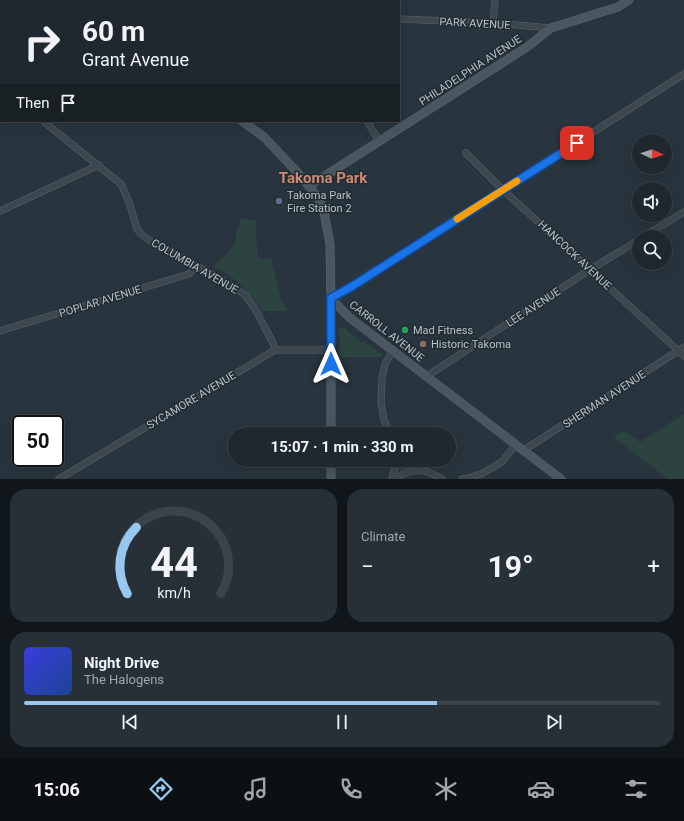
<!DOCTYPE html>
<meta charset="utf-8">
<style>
:root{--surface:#1e282e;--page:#263036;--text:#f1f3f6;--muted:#a1a6aa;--line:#3c444a;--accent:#98c8ef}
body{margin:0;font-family:Roboto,sans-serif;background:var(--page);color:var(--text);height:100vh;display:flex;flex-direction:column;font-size:15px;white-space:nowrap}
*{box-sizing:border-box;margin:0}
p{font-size:13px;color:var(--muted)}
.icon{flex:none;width:22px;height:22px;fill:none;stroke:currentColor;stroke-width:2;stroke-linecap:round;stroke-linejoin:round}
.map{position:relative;height:479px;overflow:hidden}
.panel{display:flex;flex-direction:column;gap:10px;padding:10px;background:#101619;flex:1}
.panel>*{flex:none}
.banner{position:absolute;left:0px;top:0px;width:400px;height:122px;box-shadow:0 4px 16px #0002,0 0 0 1px var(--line);background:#1e282e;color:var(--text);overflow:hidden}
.needle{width:26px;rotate:94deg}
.controls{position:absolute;left:632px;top:134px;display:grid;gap:8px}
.controls a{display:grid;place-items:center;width:40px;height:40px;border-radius:50%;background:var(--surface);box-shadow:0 4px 16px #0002,0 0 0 1px var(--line);font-size:20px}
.speed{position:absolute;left:12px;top:415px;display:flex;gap:8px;font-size:20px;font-weight:700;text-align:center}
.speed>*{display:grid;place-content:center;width:52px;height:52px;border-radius:50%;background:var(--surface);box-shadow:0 4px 16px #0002,0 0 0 1px var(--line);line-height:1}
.speed .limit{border:2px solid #111;border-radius:6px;background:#fff;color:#111}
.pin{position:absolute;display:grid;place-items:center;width:34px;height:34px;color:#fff;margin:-17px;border-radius:8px;box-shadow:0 2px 6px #0006}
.me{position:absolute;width:44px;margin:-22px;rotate:0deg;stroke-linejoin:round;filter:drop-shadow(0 0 3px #0008)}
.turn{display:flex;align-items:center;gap:14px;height:84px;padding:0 16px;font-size:18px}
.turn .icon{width:52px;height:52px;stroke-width:2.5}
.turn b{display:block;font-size:28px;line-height:34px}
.then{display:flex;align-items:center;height:38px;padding:0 16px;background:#0003;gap:8px;font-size:15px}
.big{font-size:30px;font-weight:700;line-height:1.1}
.panel .widget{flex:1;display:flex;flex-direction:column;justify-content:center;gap:6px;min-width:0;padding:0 14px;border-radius:16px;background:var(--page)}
.panel .dial{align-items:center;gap:0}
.dial svg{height:104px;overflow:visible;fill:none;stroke:var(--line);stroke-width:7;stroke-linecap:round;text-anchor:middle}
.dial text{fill:var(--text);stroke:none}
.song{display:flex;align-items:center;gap:12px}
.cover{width:48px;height:48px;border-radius:6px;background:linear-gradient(135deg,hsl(240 70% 55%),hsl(220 70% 35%))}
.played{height:4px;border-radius:2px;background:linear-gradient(90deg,var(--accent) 65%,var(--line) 65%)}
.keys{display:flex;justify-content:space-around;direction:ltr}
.heat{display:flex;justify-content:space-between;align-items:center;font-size:22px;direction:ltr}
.panel .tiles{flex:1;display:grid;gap:10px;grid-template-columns:1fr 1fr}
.widget:last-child{grid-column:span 2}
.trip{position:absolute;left:228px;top:427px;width:228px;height:40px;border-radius:20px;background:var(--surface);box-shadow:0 4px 16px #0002,0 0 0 1px var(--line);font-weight:700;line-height:40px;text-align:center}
.dock{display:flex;height:64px;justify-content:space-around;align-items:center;background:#0c1012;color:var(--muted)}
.dock .icon{width:28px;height:28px}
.dock .current{color:var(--accent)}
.dock b{font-size:18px;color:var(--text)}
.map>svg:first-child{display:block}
.green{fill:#2d4340}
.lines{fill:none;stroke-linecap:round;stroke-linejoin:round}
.street-casing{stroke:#5a656c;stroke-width:7}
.secondary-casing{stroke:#5a656c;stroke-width:9}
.street{stroke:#3c474f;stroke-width:6}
.secondary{stroke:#4a5761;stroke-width:8}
.route-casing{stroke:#114b97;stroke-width:10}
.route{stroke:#1a73e8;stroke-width:7}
.slow{stroke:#f59e0b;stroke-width:7}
.service-dot{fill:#5c6f8a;stroke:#212c34;stroke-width:1.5}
.leisure-dot{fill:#2e9e5b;stroke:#212c34;stroke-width:1.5}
.education-dot{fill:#8d6e63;stroke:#212c34;stroke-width:1.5}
.labels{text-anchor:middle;stroke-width:3;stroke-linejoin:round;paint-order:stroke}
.street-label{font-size:11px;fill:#b8c2c9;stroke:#212c34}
.poi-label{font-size:11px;fill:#b8c2c9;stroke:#212c34;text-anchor:start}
.district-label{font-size:15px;font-weight:bold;fill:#cc8971;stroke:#212c34}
</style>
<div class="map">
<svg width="684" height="479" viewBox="0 0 684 479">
<rect width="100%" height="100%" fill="#28353e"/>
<path class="green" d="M241 219 257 220 256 235 258 258 271 259 282 303 288 309 284 311H262C248 290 235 278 213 266L224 257 235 244 237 229Z
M341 328H345L349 332 361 342H365L382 354 381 357H339L340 337C338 334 338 331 341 328Z
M684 414V479H668L613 437 624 431 640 442Z
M400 460H408L414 466 413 468 401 472H400L399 470Z"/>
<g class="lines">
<defs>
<path id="street" d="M52 1 53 0
M283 1V0
M399 19 493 23 551 28
M0 21 1 22
M493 23 495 0
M44 121 49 126 121 184 129 202 137 229 142 235 149 240 230 284 245 295 255 309 273 343 275 350
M367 121 379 141
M466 153 503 190 684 356
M0 211 99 165
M643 237 684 212
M331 298 351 287 684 74
M0 331 189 274 197 266
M427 376 591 269 639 240
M391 434 384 420 381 401 382 378 385 364 393 350
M524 450 684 347
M412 460 424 471
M59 479 275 350H331
M392 479 396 464V460
M396 479C401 473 416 469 424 471 430 472 436 476 442 479
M462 479 469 478 483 473 502 462 515 445"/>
<path id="secondary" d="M75 0 76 1
M242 121 264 137 297 172 318 197 324 212 330 244 331 301V434
M309 186 527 47 551 28 618 7 629 0
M331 298 333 301 350 318 561 479
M331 460V479"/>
</defs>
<use href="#street" class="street-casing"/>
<use href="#secondary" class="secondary-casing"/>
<use href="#street" class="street"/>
<use href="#secondary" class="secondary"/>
</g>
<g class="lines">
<defs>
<path id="route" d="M331 364V298L351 287 577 143"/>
</defs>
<use href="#route" class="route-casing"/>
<use href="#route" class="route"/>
<path class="slow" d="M457 219 517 181"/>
</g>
<circle class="service-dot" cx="279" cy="201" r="4"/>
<circle class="leisure-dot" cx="405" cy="330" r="4"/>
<circle class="education-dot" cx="423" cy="344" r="4"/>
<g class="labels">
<g class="street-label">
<text transform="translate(475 23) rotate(3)" y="4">PARK AVENUE</text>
<text transform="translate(470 70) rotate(-33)" y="4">PHILADELPHIA AVENUE</text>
<text transform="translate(575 255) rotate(43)" y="4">HANCOCK AVENUE</text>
<text transform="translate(195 266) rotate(30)" y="4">COLUMBIA AVENUE</text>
<text transform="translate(100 301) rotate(-17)" y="4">POPLAR AVENUE</text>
<text transform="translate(533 307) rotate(-33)" y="4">LEE AVENUE</text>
<text transform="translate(387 331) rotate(38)" y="4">CARROLL AVENUE</text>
<text transform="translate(604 399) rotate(-33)" y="4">SHERMAN AVENUE</text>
<text transform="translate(191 400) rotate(-31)" y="4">SYCAMORE AVENUE</text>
</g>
<g class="poi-label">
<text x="287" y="199">Takoma Park<tspan x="287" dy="13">Fire Station 2</tspan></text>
<text x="413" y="334">Mad Fitness</text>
<text x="431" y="348">Historic Takoma</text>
</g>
<g class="district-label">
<text x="323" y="183">Takoma Park</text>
</g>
</g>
</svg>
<div class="controls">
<a><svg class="needle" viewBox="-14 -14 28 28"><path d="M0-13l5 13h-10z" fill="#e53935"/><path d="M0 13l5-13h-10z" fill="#a1a6aa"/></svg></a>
<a><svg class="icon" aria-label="sound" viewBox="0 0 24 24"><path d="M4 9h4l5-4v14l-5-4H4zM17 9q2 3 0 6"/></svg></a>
<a><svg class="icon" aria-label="search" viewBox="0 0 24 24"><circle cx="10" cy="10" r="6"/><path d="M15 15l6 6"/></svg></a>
</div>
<div class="speed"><div class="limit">50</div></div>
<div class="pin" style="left:577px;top:143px;background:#d93025"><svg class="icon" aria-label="arrive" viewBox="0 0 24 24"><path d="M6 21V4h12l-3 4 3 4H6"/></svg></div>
<svg class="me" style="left:331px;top:364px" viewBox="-20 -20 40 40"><path d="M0-17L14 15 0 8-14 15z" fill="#1a73e8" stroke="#fff" stroke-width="4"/></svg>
<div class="trip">15:07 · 1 min · 330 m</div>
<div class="banner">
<div class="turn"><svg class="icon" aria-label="right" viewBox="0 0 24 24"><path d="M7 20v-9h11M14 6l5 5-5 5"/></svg><div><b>60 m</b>Grant Avenue</div></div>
<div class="then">Then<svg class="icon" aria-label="arrive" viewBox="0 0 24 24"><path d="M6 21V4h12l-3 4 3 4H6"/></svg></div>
</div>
</div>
<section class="panel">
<div class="tiles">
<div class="widget dial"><svg viewBox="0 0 100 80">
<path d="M14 69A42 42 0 1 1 86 69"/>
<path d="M14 69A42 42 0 0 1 21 18" stroke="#98c8ef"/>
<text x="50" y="56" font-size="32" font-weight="700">44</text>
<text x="50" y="72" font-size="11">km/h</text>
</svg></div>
<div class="widget"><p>Climate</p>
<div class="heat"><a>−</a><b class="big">19°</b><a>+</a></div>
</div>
<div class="widget">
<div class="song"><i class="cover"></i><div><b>Night Drive</b><p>The Halogens</p></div></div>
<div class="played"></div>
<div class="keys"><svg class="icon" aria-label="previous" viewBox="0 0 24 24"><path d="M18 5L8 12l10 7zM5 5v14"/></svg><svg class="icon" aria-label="pause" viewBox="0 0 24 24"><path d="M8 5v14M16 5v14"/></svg><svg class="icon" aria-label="next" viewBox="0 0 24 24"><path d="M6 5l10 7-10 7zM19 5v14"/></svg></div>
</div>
</div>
</section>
<nav class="dock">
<b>15:06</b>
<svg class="icon current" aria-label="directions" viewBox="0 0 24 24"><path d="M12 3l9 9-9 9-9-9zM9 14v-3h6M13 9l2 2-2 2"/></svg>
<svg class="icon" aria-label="music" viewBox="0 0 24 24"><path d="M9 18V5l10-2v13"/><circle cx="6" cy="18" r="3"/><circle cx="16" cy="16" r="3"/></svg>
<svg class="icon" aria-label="phone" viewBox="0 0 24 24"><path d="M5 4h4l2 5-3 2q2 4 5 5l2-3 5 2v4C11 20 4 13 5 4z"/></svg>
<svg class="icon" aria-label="climate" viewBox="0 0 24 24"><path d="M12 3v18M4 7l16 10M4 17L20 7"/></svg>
<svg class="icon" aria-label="car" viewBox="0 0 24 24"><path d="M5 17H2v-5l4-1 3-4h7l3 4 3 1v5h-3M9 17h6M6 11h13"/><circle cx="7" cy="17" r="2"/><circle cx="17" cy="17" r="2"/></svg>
<svg class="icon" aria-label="filters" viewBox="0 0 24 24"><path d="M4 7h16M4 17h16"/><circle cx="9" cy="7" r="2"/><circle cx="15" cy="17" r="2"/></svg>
</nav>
